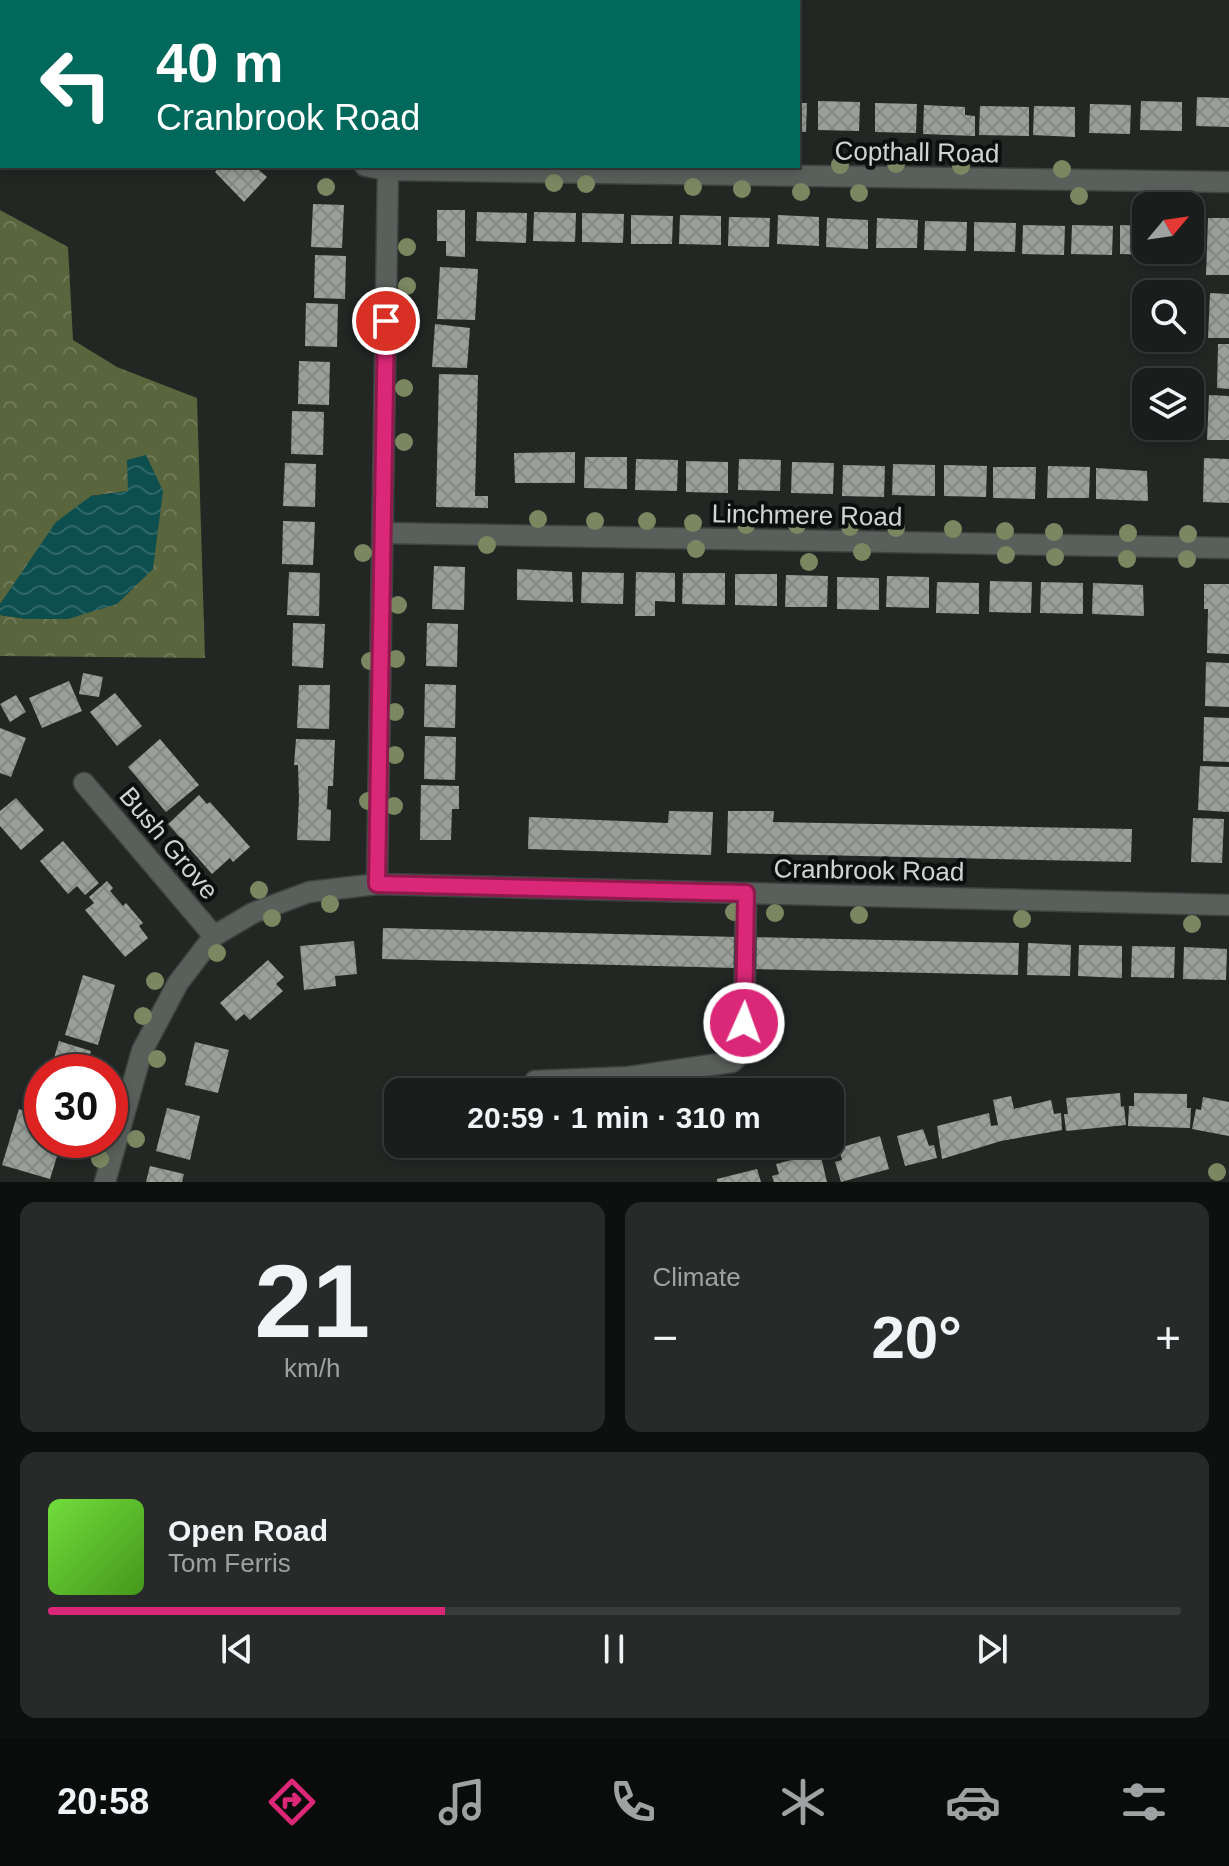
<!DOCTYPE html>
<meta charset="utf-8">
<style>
:root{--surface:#1a1d1b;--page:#272a28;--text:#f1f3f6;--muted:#9fa2a3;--line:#383b3a;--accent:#db2777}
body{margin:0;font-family:Helvetica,sans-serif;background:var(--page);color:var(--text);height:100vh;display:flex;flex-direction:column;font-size:30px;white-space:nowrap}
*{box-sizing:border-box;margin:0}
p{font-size:26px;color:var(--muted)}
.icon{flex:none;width:44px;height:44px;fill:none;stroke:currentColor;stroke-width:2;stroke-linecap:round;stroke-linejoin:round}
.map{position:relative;height:1182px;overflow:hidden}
.panel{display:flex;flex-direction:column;gap:20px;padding:20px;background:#0e100f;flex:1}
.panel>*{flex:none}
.hud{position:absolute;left:0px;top:0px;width:800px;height:168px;box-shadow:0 4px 12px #0003,0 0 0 2px var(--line);background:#00695c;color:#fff;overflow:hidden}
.needle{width:52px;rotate:61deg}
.fabs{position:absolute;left:1132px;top:192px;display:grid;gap:16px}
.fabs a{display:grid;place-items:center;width:72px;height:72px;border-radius:16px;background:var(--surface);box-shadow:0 4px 12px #0003,0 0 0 2px var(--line);font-size:40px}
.speed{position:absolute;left:24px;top:1054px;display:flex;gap:16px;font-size:40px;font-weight:700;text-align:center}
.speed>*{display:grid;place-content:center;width:104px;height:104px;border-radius:50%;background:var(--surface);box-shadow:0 4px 12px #0003,0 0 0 2px var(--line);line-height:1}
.speed .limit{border:12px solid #d22;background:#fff;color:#111}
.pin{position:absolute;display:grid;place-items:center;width:68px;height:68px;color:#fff;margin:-34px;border:4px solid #fff;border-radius:50%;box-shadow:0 2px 8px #0007}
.me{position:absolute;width:88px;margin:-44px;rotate:2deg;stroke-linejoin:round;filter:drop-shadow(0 0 6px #0008)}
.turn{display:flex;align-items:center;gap:28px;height:168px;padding:0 24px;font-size:36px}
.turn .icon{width:104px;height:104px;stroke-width:2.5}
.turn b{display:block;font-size:56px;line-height:68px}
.big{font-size:60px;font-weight:700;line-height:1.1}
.panel .tile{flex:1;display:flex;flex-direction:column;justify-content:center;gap:12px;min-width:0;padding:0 28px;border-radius:16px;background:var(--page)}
.panel .dial{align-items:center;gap:0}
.dial b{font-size:104px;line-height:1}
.song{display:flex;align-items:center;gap:24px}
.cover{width:96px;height:96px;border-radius:12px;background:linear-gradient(135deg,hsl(100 70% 55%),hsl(100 70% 35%))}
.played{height:8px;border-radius:4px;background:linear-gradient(90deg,var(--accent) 35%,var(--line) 35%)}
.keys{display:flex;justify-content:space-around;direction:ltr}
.heat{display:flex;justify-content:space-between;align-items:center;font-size:44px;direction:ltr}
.panel .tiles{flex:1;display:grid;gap:20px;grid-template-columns:1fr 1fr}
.tile:last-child{grid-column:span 2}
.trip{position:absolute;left:384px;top:1078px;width:460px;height:80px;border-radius:16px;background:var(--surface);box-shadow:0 4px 12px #0003,0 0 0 2px var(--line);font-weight:700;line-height:80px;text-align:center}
.dock{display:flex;height:128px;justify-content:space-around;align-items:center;background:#0a0c0b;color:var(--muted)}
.dock .icon{width:56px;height:56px}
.dock .current{color:var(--accent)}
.dock b{font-size:36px;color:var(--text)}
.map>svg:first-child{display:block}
.forest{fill:url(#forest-crowns)}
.water{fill:url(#water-waves)}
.building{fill:url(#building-cross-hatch)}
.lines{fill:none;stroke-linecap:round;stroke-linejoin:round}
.street-casing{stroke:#3e4340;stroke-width:23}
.street{stroke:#595f5b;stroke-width:20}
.tree{fill:#7a8761}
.route-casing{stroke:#8e194d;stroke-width:20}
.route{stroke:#db2777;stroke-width:14}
.labels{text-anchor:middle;stroke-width:8;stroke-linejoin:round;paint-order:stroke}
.street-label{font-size:26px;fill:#d1d5d2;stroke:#0d0f0e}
</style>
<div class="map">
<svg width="1229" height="1182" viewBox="0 0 1229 1182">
<defs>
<pattern id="forest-crowns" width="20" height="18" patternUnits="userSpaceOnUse" patternTransform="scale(2)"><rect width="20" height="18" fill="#59653d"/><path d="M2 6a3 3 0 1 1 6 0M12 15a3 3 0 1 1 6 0" fill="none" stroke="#707a58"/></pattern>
<pattern id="water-waves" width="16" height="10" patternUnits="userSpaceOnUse" patternTransform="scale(2)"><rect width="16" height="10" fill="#0d4e4f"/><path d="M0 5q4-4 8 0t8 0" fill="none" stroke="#2f6767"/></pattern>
<pattern id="building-cross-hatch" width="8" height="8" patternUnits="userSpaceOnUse" patternTransform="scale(2)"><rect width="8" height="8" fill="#9a9f99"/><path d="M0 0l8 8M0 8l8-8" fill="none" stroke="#838782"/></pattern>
</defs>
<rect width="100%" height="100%" fill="#222724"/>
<path class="forest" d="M0 210 68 247 73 340 117 367 197 398 205 658 0 656V615L27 619H68L128 491 91 496 0 604Z"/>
<path class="water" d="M146 455 163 491 153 569 117 604 68 619H27L0 615V604L56 522 91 496 128 491 127 460Z"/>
<path class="building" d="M1197 97 1229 98V127L1196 126Z
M818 101 860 102 859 131 818 130Z
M1141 101 1182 102V131L1140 130Z
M798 103H807L806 132H798Z
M875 103 917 104 916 133 875 132Z
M1090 104 1131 105 1130 134 1089 133Z
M924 105 965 107V115L975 116V136L923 134Z
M980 106 1029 107V136L979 135Z
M1034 106 1075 107V137L1033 135Z
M220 166H254L267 177 244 202 215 172Z
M313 204 344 205 342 248 311 247Z
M437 210H465V257L446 256V241H437Z
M477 212 527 213 526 243 476 241Z
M534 212 576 213 575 242 533 241Z
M582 213 624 214 623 243 582 242Z
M631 215 673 216 672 244H631Z
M680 215 721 216V245L679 244Z
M778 215 819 217V246L777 244Z
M729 217 770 218 769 247 728 246Z
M827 218 868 220V249L826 247Z
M877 218 918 220 917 248H876Z
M1208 218H1229V275H1206Z
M925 221 967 222 966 251 924 250Z
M974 222 1016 223 1015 252 974 251Z
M1023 225 1065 226 1064 255 1022 254Z
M1072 225 1113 226 1112 255 1071 254Z
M1120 225 1146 226V250H1161V255L1120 254Z
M315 255 346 256 345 299 314 298Z
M440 267 478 269 475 320 437 319Z
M1210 293 1229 294V338H1208Z
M306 303 338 304 337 347 305 346Z
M435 324 470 328 467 368 432 367Z
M1218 344H1229V389L1217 388Z
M299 361 330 362 329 405 298 404Z
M439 374 478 375 475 496H488V508L436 507Z
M1209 395 1229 396V440H1207Z
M292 411 324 412 323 455 291 454Z
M575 452V483H515L514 453Z
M585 457H627V489L584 488Z
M1204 458 1229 459V503L1203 502Z
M636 459 678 460 677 491 635 490Z
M739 459 781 460 780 491 738 490Z
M686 461 728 462V493L686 492Z
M792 462 834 463 833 494 791 493Z
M285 463 316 464 315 507 283 506Z
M893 464 935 465V496L892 495Z
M843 465 885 466 884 497 842 496Z
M944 465 987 466 986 497 944 496Z
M1048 466 1090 467 1089 498H1047Z
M993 467H1036L1035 499 993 498Z
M1096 468 1147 471 1148 501 1096 499Z
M283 521 315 522 313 565 282 564Z
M434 566 465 567 464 610 432 609Z
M517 569 572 572 573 602 517 600Z
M289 572 320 573 319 616 287 615Z
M582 572 624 573 623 604 581 603Z
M636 572 675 573V602L655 601V616H635Z
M683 573H725V605L682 604Z
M735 574H777V606L735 605Z
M786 575 828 576 827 607H785Z
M887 576 929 577V608L886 607Z
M837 577 879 578V610L837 609Z
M990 581 1032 582 1031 613 989 612Z
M937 582 979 583V614L936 613Z
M1041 582 1083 583V614L1040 613Z
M1093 583 1143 585 1144 616 1092 614Z
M1204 584H1229V654L1207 653 1208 609H1204Z
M293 623 325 624 323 668 292 666Z
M427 623 458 624 457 667 426 666Z
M1206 662 1229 663V707L1205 706Z
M83 673 103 677 99 697 79 694Z
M69 681 82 711 42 728 29 698Z
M425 684 456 685 455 728 424 727Z
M299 685H330L329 729 297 728Z
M115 693 142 726 117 746 90 712Z
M16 695 26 712 10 722 0 704Z
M1204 717 1229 718V762L1203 761Z
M0 728 26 738 11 777 0 773Z
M425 736 456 737 455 780 424 779Z
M160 739 199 785 166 812 128 767Z
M296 739 335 740 333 786H328L327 809 331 810 330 841 297 840 299 798 298 765H294Z
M1200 766 1229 767V812L1198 810Z
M421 785 459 786V809H452L451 840H420Z
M199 795 207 804 210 802 250 847 233 862 230 858 212 874 168 824Z
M16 798 44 830 21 850 0 826V811Z
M669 811 713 812 711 855 528 849 529 817 668 823Z
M728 811H774L773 822 1132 829 1131 862 727 853Z
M1193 818 1224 819 1222 863 1191 862Z
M63 841 99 883 85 895 77 886 68 894 40 861Z
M107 881 113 888 110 891 123 906 126 903 143 923 139 926 148 938 125 957 85 910 94 903 89 897Z
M383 928 738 937 737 968 382 959Z
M751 937 1019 943 1018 975 751 969Z
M354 941 357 974 335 976 336 986 304 990 300 946Z
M1028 943 1071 945 1070 976 1027 975Z
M1079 945 1122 946V978L1078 976Z
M1132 946 1175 947 1174 978 1131 977Z
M1184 947 1227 949 1226 980 1183 979Z
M268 960 284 977 276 984 283 991 250 1020 244 1014 236 1021 220 1003Z
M83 975 115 985 98 1045 65 1035Z
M59 1041 91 1051 85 1072H50Z
M195 1042 229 1050 218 1093 185 1085Z
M1120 1093 1121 1107 1124 1106 1126 1125 1066 1131 1064 1114H1068L1066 1098Z
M1134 1093 1187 1094V1108H1191L1190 1128 1128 1126 1129 1106H1134Z
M1011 1096 1014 1109 1051 1100 1054 1114 1061 1113 1062 1130 1001 1141 942 1159 937 1126 989 1113 991 1126 998 1125 993 1100Z
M1203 1097 1229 1102V1136L1192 1129 1196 1109 1201 1110Z
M34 1103 42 1106V1140H62L50 1179 2 1165 19 1109 31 1113Z
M167 1108 200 1116 190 1160 156 1151Z
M923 1129 929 1146 934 1145 937 1158 905 1166 897 1136Z
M880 1136 889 1169 841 1182 835 1162 842 1160 839 1148Z
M820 1153 827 1182H774L772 1176 779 1174 776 1164Z
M150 1166 184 1174 182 1182H146Z
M757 1169 761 1182H717V1179Z"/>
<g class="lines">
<defs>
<path id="street" d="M234 0V2
M365 166 388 170 1229 182
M384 533 1229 548
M84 783 214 936
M377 884 388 170
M535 1081 629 1077 732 1062 740 1054 744 1042 746 893
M105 1182 142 1051 178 983 214 936 253 913 309 892 377 884 1229 905"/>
</defs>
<use href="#street" class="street-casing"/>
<use href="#street" class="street"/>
</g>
<g class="tree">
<circle cx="896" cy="164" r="9"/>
<circle cx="840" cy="165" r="9"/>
<circle cx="961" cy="166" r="9"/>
<circle cx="1062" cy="169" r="9"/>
<circle cx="554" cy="183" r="9"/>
<circle cx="586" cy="184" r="9"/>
<circle cx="326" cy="187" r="9"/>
<circle cx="693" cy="187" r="9"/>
<circle cx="742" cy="189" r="9"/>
<circle cx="801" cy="192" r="9"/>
<circle cx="859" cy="193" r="9"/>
<circle cx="1079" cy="196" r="9"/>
<circle cx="407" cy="247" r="9"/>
<circle cx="407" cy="286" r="9"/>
<circle cx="405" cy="337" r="9"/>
<circle cx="404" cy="388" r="9"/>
<circle cx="404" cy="442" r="9"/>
<circle cx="538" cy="519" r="9"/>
<circle cx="595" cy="521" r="9"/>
<circle cx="647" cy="521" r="9"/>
<circle cx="693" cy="523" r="9"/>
<circle cx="746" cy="525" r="9"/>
<circle cx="797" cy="525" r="9"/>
<circle cx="850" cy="527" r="9"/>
<circle cx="896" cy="528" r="9"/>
<circle cx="953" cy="529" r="9"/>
<circle cx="1005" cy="531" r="9"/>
<circle cx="1054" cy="532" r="9"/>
<circle cx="1128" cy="533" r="9"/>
<circle cx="1188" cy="534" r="9"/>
<circle cx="487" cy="545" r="9"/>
<circle cx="696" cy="549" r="9"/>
<circle cx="862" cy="552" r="9"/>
<circle cx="363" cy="553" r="9"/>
<circle cx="1006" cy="555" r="9"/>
<circle cx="1055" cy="557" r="9"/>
<circle cx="1127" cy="559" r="9"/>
<circle cx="1187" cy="559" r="9"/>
<circle cx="809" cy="562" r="9"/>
<circle cx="398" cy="605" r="9"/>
<circle cx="396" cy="659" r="9"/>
<circle cx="370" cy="661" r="9"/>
<circle cx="395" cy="712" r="9"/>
<circle cx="395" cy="755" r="9"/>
<circle cx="368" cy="801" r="9"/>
<circle cx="394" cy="806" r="9"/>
<circle cx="259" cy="890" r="9"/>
<circle cx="330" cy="904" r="9"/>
<circle cx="734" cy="912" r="9"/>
<circle cx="775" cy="913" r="9"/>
<circle cx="859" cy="915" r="9"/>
<circle cx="272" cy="918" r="9"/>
<circle cx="1022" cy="919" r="9"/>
<circle cx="1192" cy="924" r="9"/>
<circle cx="217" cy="953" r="9"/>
<circle cx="155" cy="981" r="9"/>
<circle cx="143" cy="1016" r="9"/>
<circle cx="157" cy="1059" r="9"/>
<circle cx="136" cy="1139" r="9"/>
<circle cx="100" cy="1159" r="9"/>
<circle cx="1217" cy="1172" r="9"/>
</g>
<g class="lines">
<defs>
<path id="route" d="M386 321 377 884 746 893 744 1023"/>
</defs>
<use href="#route" class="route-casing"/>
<use href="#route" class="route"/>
</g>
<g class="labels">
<g class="street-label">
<text transform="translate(917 152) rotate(1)" y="9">Copthall Road</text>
<text transform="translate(807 515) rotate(1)" y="9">Linchmere Road</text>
<text transform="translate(169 843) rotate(50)" y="9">Bush Grove</text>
<text transform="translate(869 870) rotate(1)" y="9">Cranbrook Road</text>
</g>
</g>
</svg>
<div class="fabs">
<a><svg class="needle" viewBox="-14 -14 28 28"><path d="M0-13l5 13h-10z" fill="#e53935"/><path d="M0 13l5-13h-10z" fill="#9fa2a3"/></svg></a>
<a><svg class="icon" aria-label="search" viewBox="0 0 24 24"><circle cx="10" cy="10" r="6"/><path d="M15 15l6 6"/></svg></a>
<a><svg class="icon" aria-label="layers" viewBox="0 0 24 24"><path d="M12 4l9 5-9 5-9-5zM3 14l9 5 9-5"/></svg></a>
</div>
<div class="speed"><div class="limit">30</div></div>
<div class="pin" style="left:386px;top:321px;background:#d93025"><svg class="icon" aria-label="arrive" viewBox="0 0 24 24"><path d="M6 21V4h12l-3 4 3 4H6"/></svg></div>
<svg class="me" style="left:744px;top:1023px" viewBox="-20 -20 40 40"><circle r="17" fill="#db2777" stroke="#fff" stroke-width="3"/><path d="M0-11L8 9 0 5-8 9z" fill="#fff"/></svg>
<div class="trip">20:59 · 1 min · 310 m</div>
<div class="hud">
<div class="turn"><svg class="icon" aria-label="left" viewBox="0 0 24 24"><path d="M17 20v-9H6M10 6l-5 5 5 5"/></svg><div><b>40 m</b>Cranbrook Road</div></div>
</div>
</div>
<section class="panel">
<div class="tiles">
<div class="tile dial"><b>21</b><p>km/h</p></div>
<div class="tile"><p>Climate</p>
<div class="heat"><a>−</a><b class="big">20°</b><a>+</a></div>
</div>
<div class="tile">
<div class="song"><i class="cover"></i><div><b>Open Road</b><p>Tom Ferris</p></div></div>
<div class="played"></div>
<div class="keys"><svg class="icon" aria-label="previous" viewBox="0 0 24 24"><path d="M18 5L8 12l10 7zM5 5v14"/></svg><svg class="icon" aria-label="pause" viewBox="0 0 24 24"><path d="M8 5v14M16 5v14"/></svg><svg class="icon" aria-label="next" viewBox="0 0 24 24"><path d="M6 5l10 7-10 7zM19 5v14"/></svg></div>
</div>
</div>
</section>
<nav class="dock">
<b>20:58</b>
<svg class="icon current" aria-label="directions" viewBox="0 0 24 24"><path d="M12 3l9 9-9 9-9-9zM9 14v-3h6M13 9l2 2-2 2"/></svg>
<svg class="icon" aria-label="music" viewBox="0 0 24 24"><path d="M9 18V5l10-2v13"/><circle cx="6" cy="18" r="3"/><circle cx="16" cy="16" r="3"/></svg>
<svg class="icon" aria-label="phone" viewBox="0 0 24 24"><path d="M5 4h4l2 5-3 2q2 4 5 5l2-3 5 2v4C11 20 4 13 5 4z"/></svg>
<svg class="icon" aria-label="climate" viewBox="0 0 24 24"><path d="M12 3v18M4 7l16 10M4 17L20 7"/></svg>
<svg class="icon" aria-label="car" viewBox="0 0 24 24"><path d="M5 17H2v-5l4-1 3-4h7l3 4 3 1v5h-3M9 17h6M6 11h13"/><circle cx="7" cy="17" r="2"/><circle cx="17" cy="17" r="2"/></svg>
<svg class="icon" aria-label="filters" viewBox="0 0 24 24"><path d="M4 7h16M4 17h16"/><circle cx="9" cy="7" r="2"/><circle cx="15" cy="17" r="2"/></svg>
</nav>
